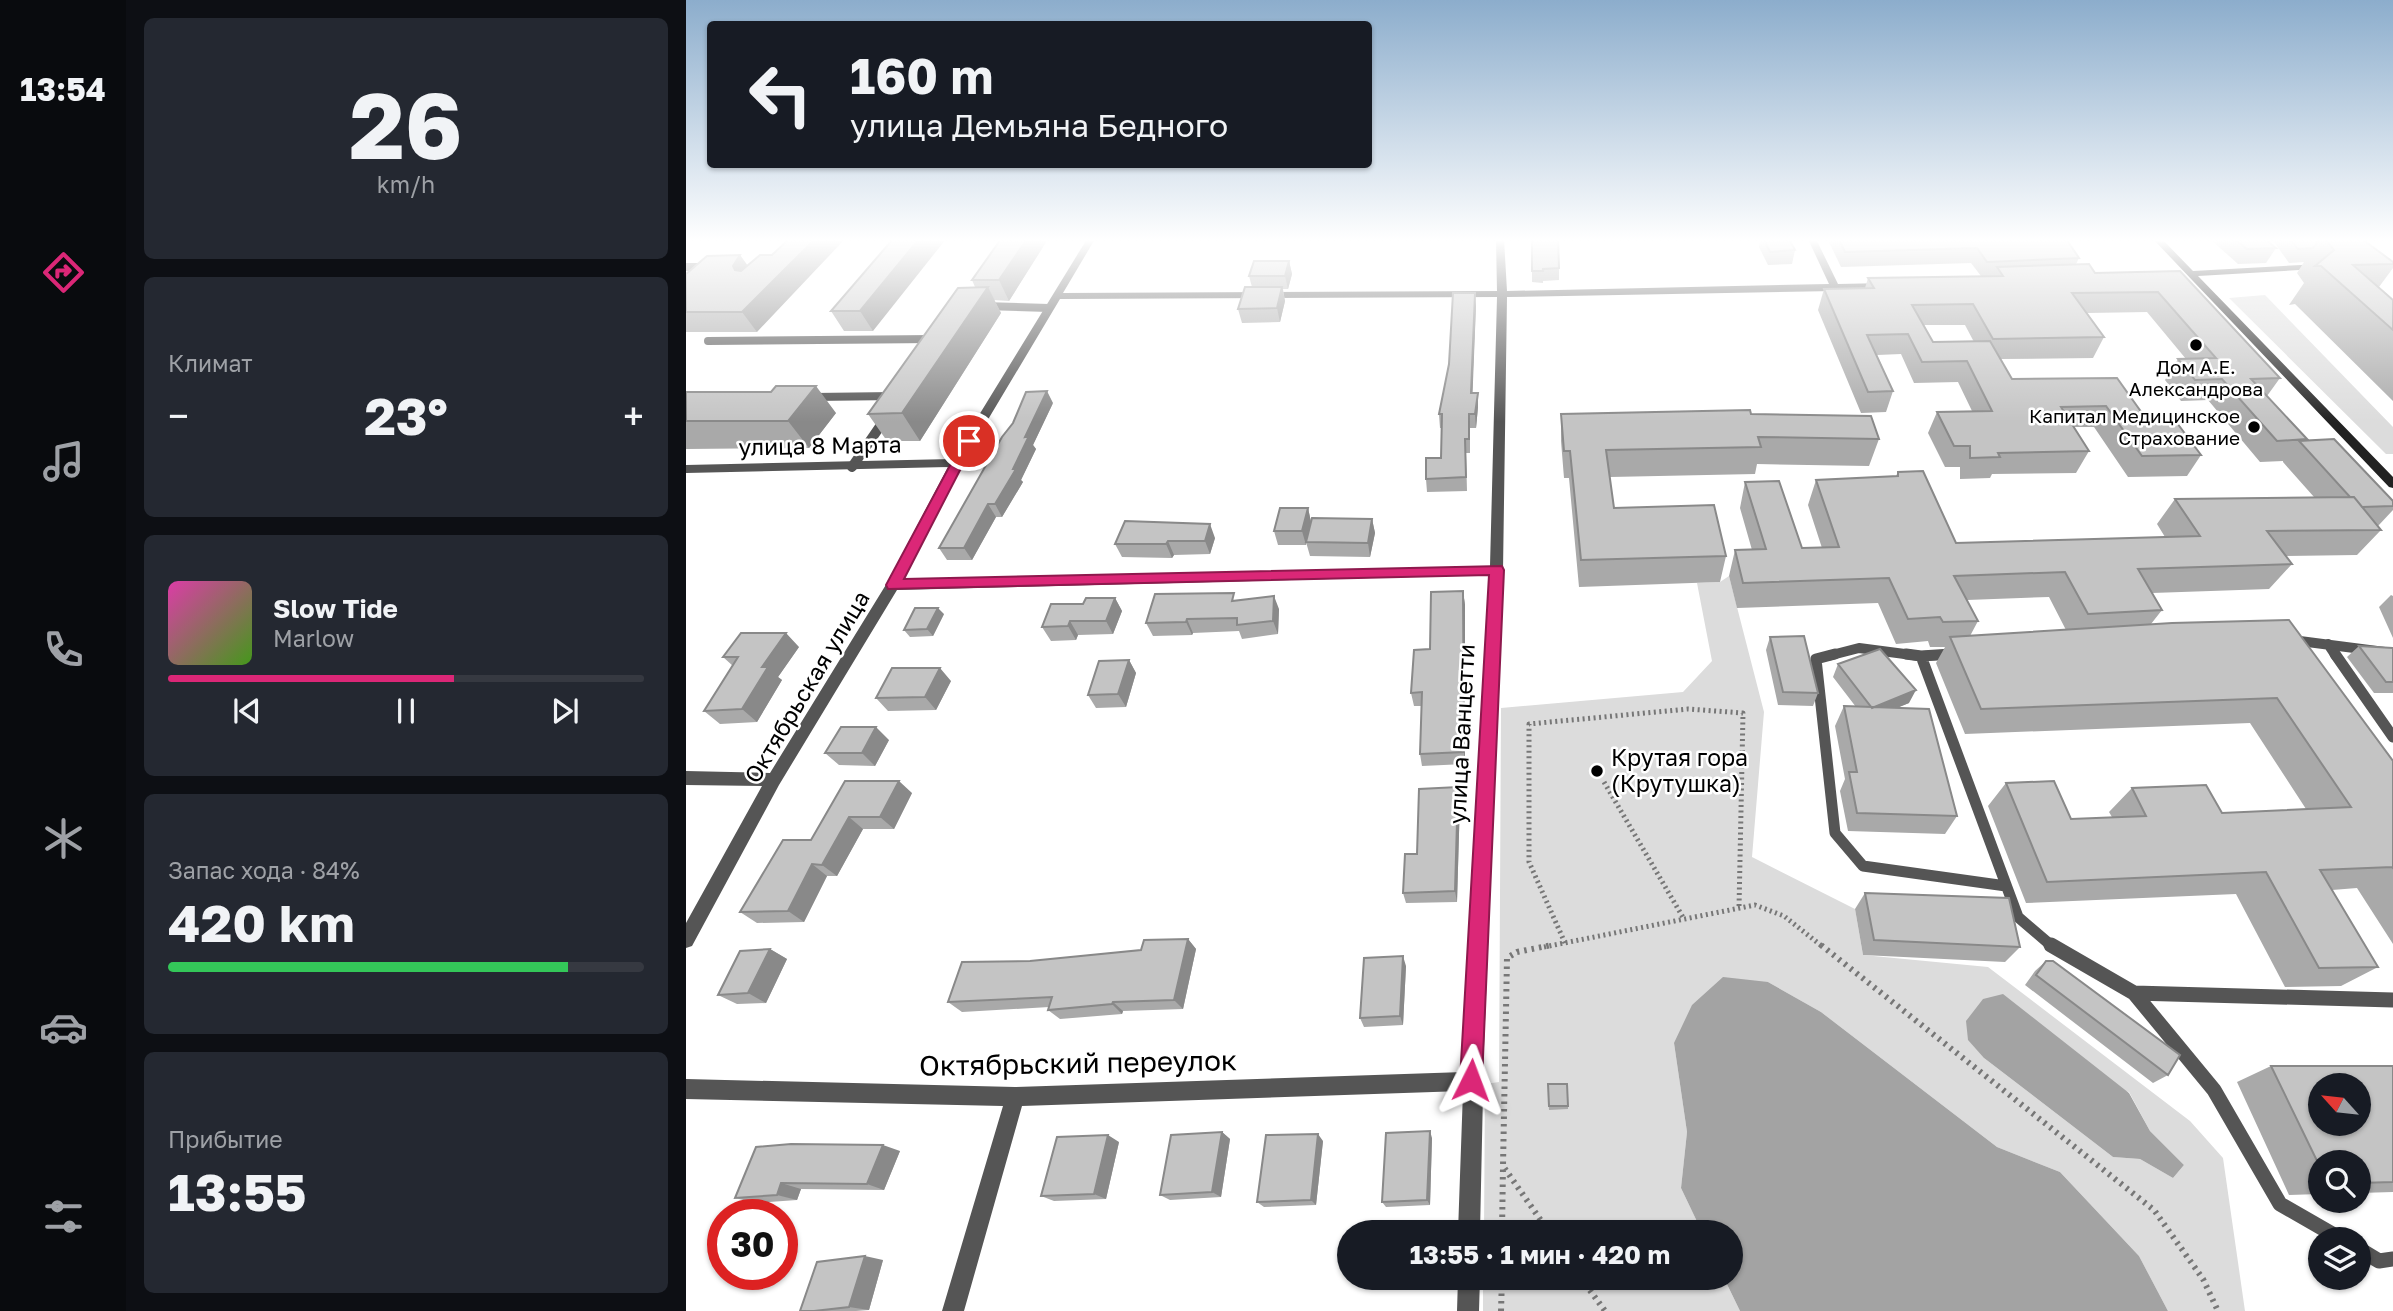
<!DOCTYPE html>
<html lang="ru">
<meta charset="utf-8">
<style>
:root{--surface:#171b24;--page:#242831;--text:#f1f3f6;--muted:#9ea1a6;--line:#363941;--accent:#db2777}
body{margin:0;font-family:"Golos Text",sans-serif;background:var(--page);color:var(--text);height:100vh;display:flex;flex-direction:column;font-size:26px;white-space:nowrap}
*{box-sizing:border-box;margin:0}
p{font-size:23px;color:var(--muted)}
.icon{flex:none;width:38px;height:38px;fill:none;stroke:currentColor;stroke-width:2;stroke-linecap:round;stroke-linejoin:round}
.map{position:relative;flex:1;overflow:hidden}
.side{display:flex;flex-direction:column;gap:18px;padding:18px;background:#0d0f14;width:560px}
.side>*{flex:none}
.guide{position:absolute;left:21px;top:21px;width:665px;height:147px;border-radius:7px;box-shadow:0 2px 5px #0004;background:#171b24;color:var(--text);overflow:hidden}
.needle{width:46px;rotate:297deg}
.fabs{position:absolute;left:1622px;top:1073px;display:grid;gap:14px}
.fabs a{display:grid;place-items:center;width:63px;height:63px;border-radius:50%;background:var(--surface);box-shadow:0 2px 5px #0004;font-size:35px}
.speed{position:absolute;left:21px;top:1199px;display:flex;gap:14px;font-size:35px;font-weight:700;text-align:center}
.speed>*{display:grid;place-content:center;width:91px;height:91px;border-radius:50%;background:var(--surface);box-shadow:0 2px 5px #0004;line-height:1}
.speed .limit{border:10px solid #d22;background:#fff;color:#111}
.pin{position:absolute;display:grid;place-items:center;width:60px;height:60px;color:#fff;margin:-30px;border:4px solid #fff;border-radius:50%;box-shadow:0 2px 7px #0007}
.me{position:absolute;width:77px;margin:-38px;rotate:3deg;stroke-linejoin:round;filter:drop-shadow(0 0 5px #0008)}
.turn{display:flex;align-items:center;gap:24px;height:147px;padding:0 28px;font-size:32px}
.turn .icon{width:91px;height:91px;stroke-width:2.5}
.turn b{display:block;font-size:49px;line-height:60px}
.big{font-size:52px;font-weight:700;line-height:1.1}
.side .tile{flex:1;display:flex;flex-direction:column;justify-content:center;gap:10px;min-width:0;padding:0 24px;border-radius:10px;background:var(--page)}
.side .dial{align-items:center;gap:0}
.dial b{font-size:91px;line-height:1}
.song{display:flex;align-items:center;gap:21px}
.cover{width:84px;height:84px;border-radius:10px;background:linear-gradient(135deg,hsl(320 70% 55%),hsl(100 70% 35%))}
.played{height:7px;border-radius:4px;background:linear-gradient(90deg,var(--accent) 60%,var(--line) 60%)}
.keys{display:flex;justify-content:space-around;direction:ltr}
.heat{display:flex;justify-content:space-between;align-items:center;font-size:38px;direction:ltr}
.charge{height:10px;border-radius:5px;background:linear-gradient(90deg,#34c759 84%,var(--line) 0)}
.trip{position:absolute;left:651px;top:1220px;width:406px;height:70px;border-radius:35px;background:var(--surface);box-shadow:0 2px 5px #0004;font-weight:700;line-height:70px;text-align:center}
main{display:flex;flex:1;min-height:0}
.tabs{display:flex;flex-direction:column;width:126px;justify-content:space-around;align-items:center;background:#090b0e;color:var(--muted)}
.tabs .icon{width:49px;height:49px}
.tabs .active{color:var(--accent)}
.tabs b{font-size:32px;color:var(--text)}
.map>svg:first-child{display:block}
.green{fill:#dcdcdc;fill-rule:evenodd}
.water{fill:#a3a3a3}
.lines{fill:none;stroke-linecap:round;stroke-linejoin:round}
.path-far1{stroke:#777;stroke-width:5;stroke-dasharray:2 3.5;stroke-linecap:butt}
.path{stroke:#777;stroke-width:6;stroke-dasharray:2.5 5;stroke-linecap:butt}
.lane-far3{stroke:#555;stroke-width:8}
.lane-far2{stroke:#555;stroke-width:10}
.lane-far1{stroke:#555;stroke-width:11}
.lane{stroke:#555;stroke-width:15}
.street{fill:#555;fill-rule:evenodd}
.secondary{fill:#222;fill-rule:evenodd}
.wall{fill:#a9a9a9;fill-rule:evenodd}
.shaded-wall{fill:#898989}
.building{fill:#c4c4c4;stroke:#898989;stroke-width:2;fill-rule:evenodd}
.route{fill:#db2777;stroke:#8e194d;stroke-width:2}
.poi-dot{fill:#000;stroke:#fff;stroke-width:2.5}
.labels{text-anchor:middle;stroke-width:5;stroke-linejoin:round;paint-order:stroke}
.far-poi-label{font-size:19px;fill:#000;stroke:#fff}
.street-label{font-size:23px;fill:#000;stroke:#fff}
.poi-label{font-size:23px;fill:#000;stroke:#fff;text-anchor:start}
.near-street-label{font-size:28px;fill:#000;stroke:#fff}
</style>
<main>
<nav class="tabs">
<b>13:54</b>
<svg class="icon active" aria-label="directions" viewBox="0 0 24 24"><path d="M12 3l9 9-9 9-9-9zM9 14v-3h6M13 9l2 2-2 2"/></svg>
<svg class="icon" aria-label="music" viewBox="0 0 24 24"><path d="M9 18V5l10-2v13"/><circle cx="6" cy="18" r="3"/><circle cx="16" cy="16" r="3"/></svg>
<svg class="icon" aria-label="phone" viewBox="0 0 24 24"><path d="M5 4h4l2 5-3 2q2 4 5 5l2-3 5 2v4C11 20 4 13 5 4z"/></svg>
<svg class="icon" aria-label="climate" viewBox="0 0 24 24"><path d="M12 3v18M4 7l16 10M4 17L20 7"/></svg>
<svg class="icon" aria-label="car" viewBox="0 0 24 24"><path d="M5 17H2v-5l4-1 3-4h7l3 4 3 1v5h-3M9 17h6M6 11h13"/><circle cx="7" cy="17" r="2"/><circle cx="17" cy="17" r="2"/></svg>
<svg class="icon" aria-label="filters" viewBox="0 0 24 24"><path d="M4 7h16M4 17h16"/><circle cx="9" cy="7" r="2"/><circle cx="15" cy="17" r="2"/></svg>
</nav>
<section class="side">
<div class="tile dial"><b>26</b><p>km/h</p></div>
<div class="tile"><p>Климат</p>
<div class="heat"><a>−</a><b class="big">23°</b><a>+</a></div>
</div>
<div class="tile">
<div class="song"><i class="cover"></i><div><b>Slow Tide</b><p>Marlow</p></div></div>
<div class="played"></div>
<div class="keys"><svg class="icon" aria-label="previous" viewBox="0 0 24 24"><path d="M18 5L8 12l10 7zM5 5v14"/></svg><svg class="icon" aria-label="pause" viewBox="0 0 24 24"><path d="M8 5v14M16 5v14"/></svg><svg class="icon" aria-label="next" viewBox="0 0 24 24"><path d="M6 5l10 7-10 7zM19 5v14"/></svg></div>
</div>
<div class="tile"><p>Запас хода · 84%</p><b class="big">420 km</b><div class="charge"></div></div>
<div class="tile"><p>Прибытие</p><b class="big">13:55</b></div>
</section>
<div class="map">
<svg width="1707" height="1311" viewBox="0 0 1707 1311">
<rect width="100%" height="100%" fill="#fff"/>
<path class="green" d="M1579 295 1707 427V454H1700L1543 298Z
M1043 576 1078 712 1066 857 1169 909 1177 955 1302 967 1504 1121 1537 1158 1559 1311H1482L1453 1256 1374 1172 1311 1147 1135 1012 1082 982 988 1043 1001 1132 995 1188 1016 1232H798L799 1084 813 1082 815 708 997 692 1026 661 1011 583 1034 582ZM1298 1058 1443 1092 1464 1131 1498 1165 1487 1178 1454 1159 1427 1157Z
M797 1278H1038L1054 1311H797Z"/>
<path class="water" d="M1037 977 1082 982 1135 1012 1311 1147 1374 1172 1453 1256 1482 1311H1054L1038 1278H1045V1232H1016L995 1188 1001 1132 988 1043 1006 1005Z
M1317 994 1443 1093 1464 1131 1498 1165 1487 1178 1454 1159 1427 1157 1298 1058 1282 1040 1280 1021 1297 999Z"/>
<g class="lines">
<path class="path-far1" d="M918 782 998 919
M879 943 843 862V724L1002 709 1057 713 1053 908
M858 947 1069 905 1098 916 1137 947"/>
<path class="path" d="M1135 945 1468 1210 1517 1279 1532 1311
M816 1232 817 1166
M863 1232 817 1166 821 958 831 952 866 945
M895 1278 919 1311
M815 1311 816 1278"/>
<path class="lane-far3" d="M0 267H22
M297 306 363 308
M22 341 248 339
M127 397 209 396
M196 424 200 418"/>
<path class="lane-far2" d="M166 467 197 422
M1606 640 1707 653
M1642 644 1650 656
M1142 656 1173 648 1234 656
M1237 656 1268 654"/>
<path class="lane-far1" d="M1149 654 1130 659 1149 833 1177 866 1320 886
M1220 654 1235 656
M1266 654 1235 656 1332 917 1367 947
M1649 654 1707 737"/>
<path class="lane" d="M1365 945 1448 993 1707 1000
M1448 993 1528 1090 1594 1204 1655 1239
M1673 1249 1693 1261 1707 1259"/>
<path class="street" d="M401 239H409L377 293 811 291 810 239H818L821 291 1143 284 1122 239H1130L1152 284 1199 283 1204 286 1199 289 1149 291 821 297 817 570 798 1047 794 1232H772L777 1091 336 1106 278 1311H256L317 1106 0 1099V1079L329 1087 778 1072 804 575 211 590 93 785 6 946 0 948V923L76 786 0 785V771L84 773 201 583 262 467 0 473V465L266 459ZM811 297 804 566 216 580 276 463 374 299Z
M772 1278H794L793 1311H771Z"/>
<path class="secondary" d="M1467 239H1476L1507 271 1634 264V268L1631 269 1512 276 1707 477V488L1703 487Z"/>
</g>
<path class="wall" d="M207 239 187 331H158L145 311Z
M315 239H362L323 301 308 300 315 313 234 441H201L182 414 289 287 286 280Z
M846 239 873 268V280L857 281V283L846 282Z
M1074 239H1103L1109 250 1106 264 1082 265 1073 247Z
M1144 239H1380L1393 258 1390 264 1409 273 1494 271 1594 378 1581 396 1621 439 1620 441 1707 501V510L1692 526 1695 530 1671 555 1600 556 1606 564 1583 589 1466 593 1476 610 1465 624 1707 761V944L1671 888 1646 890 1692 967 1655 986 1599 987 1550 894 1340 903 1302 806 1320 783 1385 819 1426 817 1423 812 1446 788 1536 813 1620 809 1564 723 1279 734 1250 663 1259 647H1244L1242 641 1210 644 1192 603 1051 608 1043 576 1049 550H1066L1054 508 1059 482 1116 548H1136L1122 505 1130 480 1210 476 1212 472 1270 543 1479 537 1471 524 1489 499 1628 497 1597 462V461L1574 462 1522 400 1495 401 1479 380 1492 359H1500L1461 312 1401 313 1418 337 1407 358 1314 359 1326 379 1431 378 1461 420 1515 455 1501 476 1442 477 1408 427H1387L1403 451 1390 473 1306 474 1304 478 1274 479V467H1259L1242 433 1251 412 1286 411 1272 382 1228 383 1215 354 1191 355 1207 391 1200 412 1175 413 1132 310 1138 289 1179 288 1182 278 1295 276 1285 263 1155 267 1143 242ZM1238 325H1279L1288 342H1247ZM1363 597 1380 630 1284 636 1292 621 1281 600Z
M1524 239H1579L1590 248 1580 263 1552 264Z
M1586 239H1628L1632 242 1634 239H1676L1707 262V268L1693 287 1707 300V401L1609 304 1603 305 1618 283 1611 273 1618 262 1603 263Z
M54 255 62 266 71 332H0V274Z
M603 261 606 274 602 289H597L599 301 594 322 556 323 552 309 566 287 563 276Z
M790 306 786 393 792 407 790 428H784V453H780L781 491 741 492 740 479 755 458 756 428H754L753 414Z
M0 392 150 413 123 448 0 449Z
M367 403 347 445 350 449 335 480 337 482 316 517H310L286 560H261L253 548Z
M875 414H1065L1193 439 1183 466 1071 464 1069 474 924 477 928 508 1040 556 1034 582 893 587 883 478H878L875 441Z
M622 508 625 522 686 519 689 533 684 557 624 556 620 542V545H592L588 531Z
M529 538 524 554 488 555 486 558 436 557 429 544Z
M777 591 779 605V764L736 766 734 754 736 706H728L725 693 744 649Z
M1705 595 1707 596V638L1693 607Z
M429 598 436 611 427 634 392 635 390 640 365 641 356 627 397 604Z
M550 600 593 609 592 634 556 639 553 631 507 633 506 635 467 636 460 623Z
M258 614 247 636 224 637 218 630Z
M1084 637 1132 693 1127 706 1092 705 1080 650Z
M1673 646 1707 648V693H1688L1661 657Z
M113 647 92 677 96 680 71 722 34 724 18 711 47 666 37 657Z
M443 660 450 673 440 707 410 708 402 695Z
M1152 664 1223 703 1210 708 1271 816 1259 834 1162 831 1154 791 1159 779 1149 726 1158 706 1170 707 1147 677Z
M265 681 250 710 202 711 190 698Z
M203 740 189 766 153 765 139 753Z
M159 781 226 793 208 829H177L151 876H141L118 922 71 923 54 912 125 840Z
M772 787 774 799 771 902 720 903 717 893Z
M1179 893 1334 947 1319 962 1177 955 1169 909Z
M502 939 510 949 497 1009 437 1011 436 1014 374 1019 362 1010 363 1007 276 1012 262 1002 344 961 455 950Z
M84 949 101 959 80 1003 51 1004 32 995Z
M1360 961 1482 1075 1467 1083 1339 985 1349 971Z
M720 966 717 1025 678 1027 674 1018Z
M1585 1066H1707V1192L1673 1193V1162H1634V1194L1603 1195 1551 1082Z
M862 1084 882 1106V1109L863 1110Z
M536 1132 544 1139 535 1197 484 1200 474 1195Z
M746 1138 744 1205 700 1207 696 1202Z
M637 1141 630 1205 578 1207 571 1202Z
M433 1142 420 1199 368 1201 355 1196Z
M70 1147 214 1151 198 1190 115 1189 111 1200 70 1203 49 1198Z
M197 1260 183 1310 170 1311H114Z"/>
<path class="shaded-wall" d="M129 239H159L71 332 56 312Z
M233 239H260L187 331 174 311Z
M341 239H362L323 301 313 280Z
M54 255 68 275 61 286 47 266Z
M603 261 606 274 602 289 599 276Z
M302 287 315 313 234 441 216 413Z
M596 287 599 301 594 322 591 308Z
M789 293 790 306 786 407 785 393Z
M130 386 150 413 123 448 102 421Z
M361 391 367 403 347 445 350 449 335 480 337 482 316 517 309 504 327 469 339 437Z
M792 393V407L790 428 789 414Z
M302 504 310 517 286 560 278 548Z
M622 508 625 522 620 545 616 531Z
M686 519 689 533 684 557 682 543Z
M524 524 529 538 524 554 519 541Z
M482 541 488 555 486 558 480 544Z
M777 591 779 605V764L778 752Z
M588 596 593 609 592 634 587 621Z
M429 598 436 611 427 634 420 621Z
M252 608 258 614 247 636 241 629Z
M501 619 507 633 506 635 500 622Z
M384 621 392 635 390 640 382 626Z
M100 633 113 647 92 677 96 680 71 722 56 709 76 667Z
M443 660 450 673 440 707 432 694Z
M254 668 265 681 250 710 239 697Z
M1230 690 1223 703 1180 721 1186 708Z
M190 727 203 740 189 766 176 753Z
M213 781 226 793 208 829 194 817Z
M772 787 774 799 771 902 769 891Z
M163 817 177 829 151 876 136 865Z
M126 864 141 876 118 922 102 911Z
M502 939 510 949 497 1009 488 1000Z
M84 949 101 959 80 1003 62 993Z
M717 956 720 966 717 1025 714 1016Z
M427 1002 437 1011 436 1014 426 1004Z
M744 1131 746 1138 744 1205 741 1200Z
M536 1132 544 1139 535 1197 526 1192Z
M632 1134 637 1141 630 1205 625 1200Z
M422 1135 433 1142 420 1199 408 1194Z
M197 1145 214 1151 198 1190 181 1184Z
M95 1183 115 1189 111 1200 91 1195Z
M179 1256 197 1260 183 1310 163 1307Z"/>
<path class="building" d="M103 239H129L56 312H0V274L21 256 54 255 47 266 49 270 55 271 74 255H86Z
M207 239H233L174 311H145Z
M315 239H341L313 280H286Z
M846 239H872L873 268 857 269V271H846Z
M1078 239H1103L1109 250 1084 252Z
M1153 239H1380L1393 258 1301 262 1291 248 1159 252Z
M1549 239H1579L1590 248 1561 249Z
M1604 239H1628L1632 242 1627 248 1612 249Z
M1639 239H1676L1707 262V264L1667 265 1707 300V330L1635 266H1629L1648 250Z
M568 261H603L599 276H563Z
M1403 264 1409 273 1494 271 1594 378 1565 379 1621 439 1591 441 1536 379 1509 380 1492 359 1530 358 1472 292 1386 293 1418 337 1307 339 1287 304 1226 305 1247 342 1304 341 1326 379 1431 378 1461 420 1488 419 1515 455 1456 456 1420 406 1375 407 1403 451 1312 453 1314 457 1284 458V446H1268L1251 412 1306 411 1281 361 1236 362 1222 334 1181 335 1207 391 1182 392 1138 289 1188 288 1182 278 1317 276 1311 267Z
M302 287 216 413 182 414 272 288Z
M559 287H596L591 308 552 309Z
M767 293H789L785 393H792L789 414H783V439H779L780 477 740 479V458H755L756 414H753L763 364Z
M90 386H130L102 421H0V392H85Z
M361 391 339 437 343 436 327 469H330L309 504H302L278 548H253L316 437 327 423 340 392Z
M1064 410 1065 414 1185 416 1193 439 1072 437 1075 447 920 450 928 508 1028 505 1040 556 895 560 884 451H878L875 414Z
M1648 439 1707 501V506L1676 507 1668 497H1664L1613 441Z
M1237 471 1270 543 1514 536 1489 499 1668 497 1695 530 1581 531 1606 564 1452 569 1476 610 1402 614 1379 572 1268 576 1292 621 1257 622 1254 617 1222 619 1203 578 1057 583 1049 550 1080 549 1059 482 1093 481 1116 548 1153 547 1130 480 1212 476V472Z
M594 508H622L616 531H588Z
M626 518 686 519 682 543 620 542Z
M439 521 524 524 519 541H482L480 544H429Z
M777 591 778 752 734 754 736 692 725 693 728 650 744 649 745 592Z
M548 593 546 601 588 596 587 621 551 625V618L501 619 500 622 460 623 469 594Z
M400 598H429L420 621H384L382 626 356 627 365 604H397Z
M229 608H252L241 629 218 630Z
M1603 620 1707 761V868L1706 867 1634 870 1692 967 1633 968 1580 872 1361 882 1320 783 1368 781 1385 819 1460 816 1446 788 1520 785 1536 813 1665 807 1591 698 1295 709 1264 637 1486 623Z
M55 633H100L76 667H82L56 709 18 711 52 657H37Z
M1118 636 1132 693 1097 692 1084 637Z
M1673 646 1707 648V682H1700Z
M1194 649 1230 690 1186 708 1152 664Z
M443 660 432 694 402 695 413 661Z
M206 668H254L239 697 190 698Z
M1158 706 1243 709 1271 816 1171 813 1163 772H1171Z
M155 727H190L176 753H139Z
M159 781H213L194 817H163L136 865 126 864 102 911 54 912 97 840H125Z
M772 787 769 891 717 893 719 854H731L733 789Z
M1179 893 1323 898 1334 947 1188 940Z
M502 939 488 1000 427 1002 426 1004 362 1010 366 997 262 1002 276 962 344 961 455 950 458 940Z
M84 949 62 993 32 995 54 951Z
M717 956 714 1016 674 1018 678 958Z
M1360 961H1367L1494 1055 1482 1075 1350 975Z
M1585 1066H1707V1182L1673 1183V1162H1634V1167ZM1634 1085H1673V1124H1634Z
M862 1084H881L882 1106H863Z
M744 1131 741 1200 696 1202 700 1133Z
M536 1132 526 1192 474 1195 485 1135Z
M632 1134 625 1200 571 1202 580 1135Z
M422 1135 408 1194 355 1196 371 1137Z
M105 1144 197 1145 181 1184 95 1183 91 1195 49 1198 70 1147Z
M179 1256 163 1307 128 1311H114L131 1262Z"/>
<linearGradient id="sky" x2="0" y2="1"><stop stop-color="#8cadcc"/><stop offset="0.57" stop-color="#fff"/><stop offset="1" stop-color="#fff" stop-opacity="0"/></linearGradient>
<rect width="1707" height="422" fill="url(#sky)"/>
<path class="route" d="M283 437 289 441 218 579 816 566 818 570 796 1080 793 1088 785 1091 778 1088 774 1080 803 575 202 589 200 585 277 441Z"/>
<g class="poi-dot">
<circle cx="1510" cy="345" r="7"/>
<circle cx="1568" cy="427" r="7"/>
<circle cx="911" cy="771" r="7"/>
</g>
<g class="labels">
<g class="far-poi-label">
<text x="1510" y="374">Дом А.Е.<tspan x="1510" dy="22">Александрова</tspan></text>
<text x="1554" y="423" text-anchor="end">Капитал Медицинское<tspan x="1554" dy="22">Страхование</tspan></text>
</g>
<g class="street-label">
<text transform="translate(134 446) rotate(-1)" y="8">улица 8 Марта</text>
<text transform="translate(121 687) rotate(-59)" y="8">Октябрьская улица</text>
<text transform="translate(776 734) rotate(-87)" y="8">улица Ванцетти</text>
</g>
<g class="poi-label">
<text x="925" y="766">Крутая гора<tspan x="925" dy="26">(Крутушка)</tspan></text>
</g>
<g class="near-street-label">
<text transform="translate(392 1063) rotate(-1)" y="10">Октябрьский переулок</text>
</g>
</g>
</svg>
<div class="fabs">
<a><svg class="needle" viewBox="-14 -14 28 28"><path d="M0-13l5 13h-10z" fill="#e53935"/><path d="M0 13l5-13h-10z" fill="#9ea1a6"/></svg></a>
<a><svg class="icon" aria-label="search" viewBox="0 0 24 24"><circle cx="10" cy="10" r="6"/><path d="M15 15l6 6"/></svg></a>
<a><svg class="icon" aria-label="layers" viewBox="0 0 24 24"><path d="M12 4l9 5-9 5-9-5zM3 14l9 5 9-5"/></svg></a>
</div>
<div class="speed"><div class="limit">30</div></div>
<div class="pin" style="left:283px;top:441px;background:#d93025"><svg class="icon" aria-label="arrive" viewBox="0 0 24 24"><path d="M6 21V4h12l-3 4 3 4H6"/></svg></div>
<svg class="me" style="left:785px;top:1080px" viewBox="-20 -20 40 40"><path d="M0-17L14 15 0 8-14 15z" fill="#db2777" stroke="#fff" stroke-width="4"/></svg>
<div class="trip">13:55 · 1 мин · 420 m</div>
<div class="guide">
<div class="turn"><svg class="icon" aria-label="left" viewBox="0 0 24 24"><path d="M17 20v-9H6M10 6l-5 5 5 5"/></svg><div><b>160 m</b>улица Демьяна Бедного</div></div>
</div>
</div>
</main>
